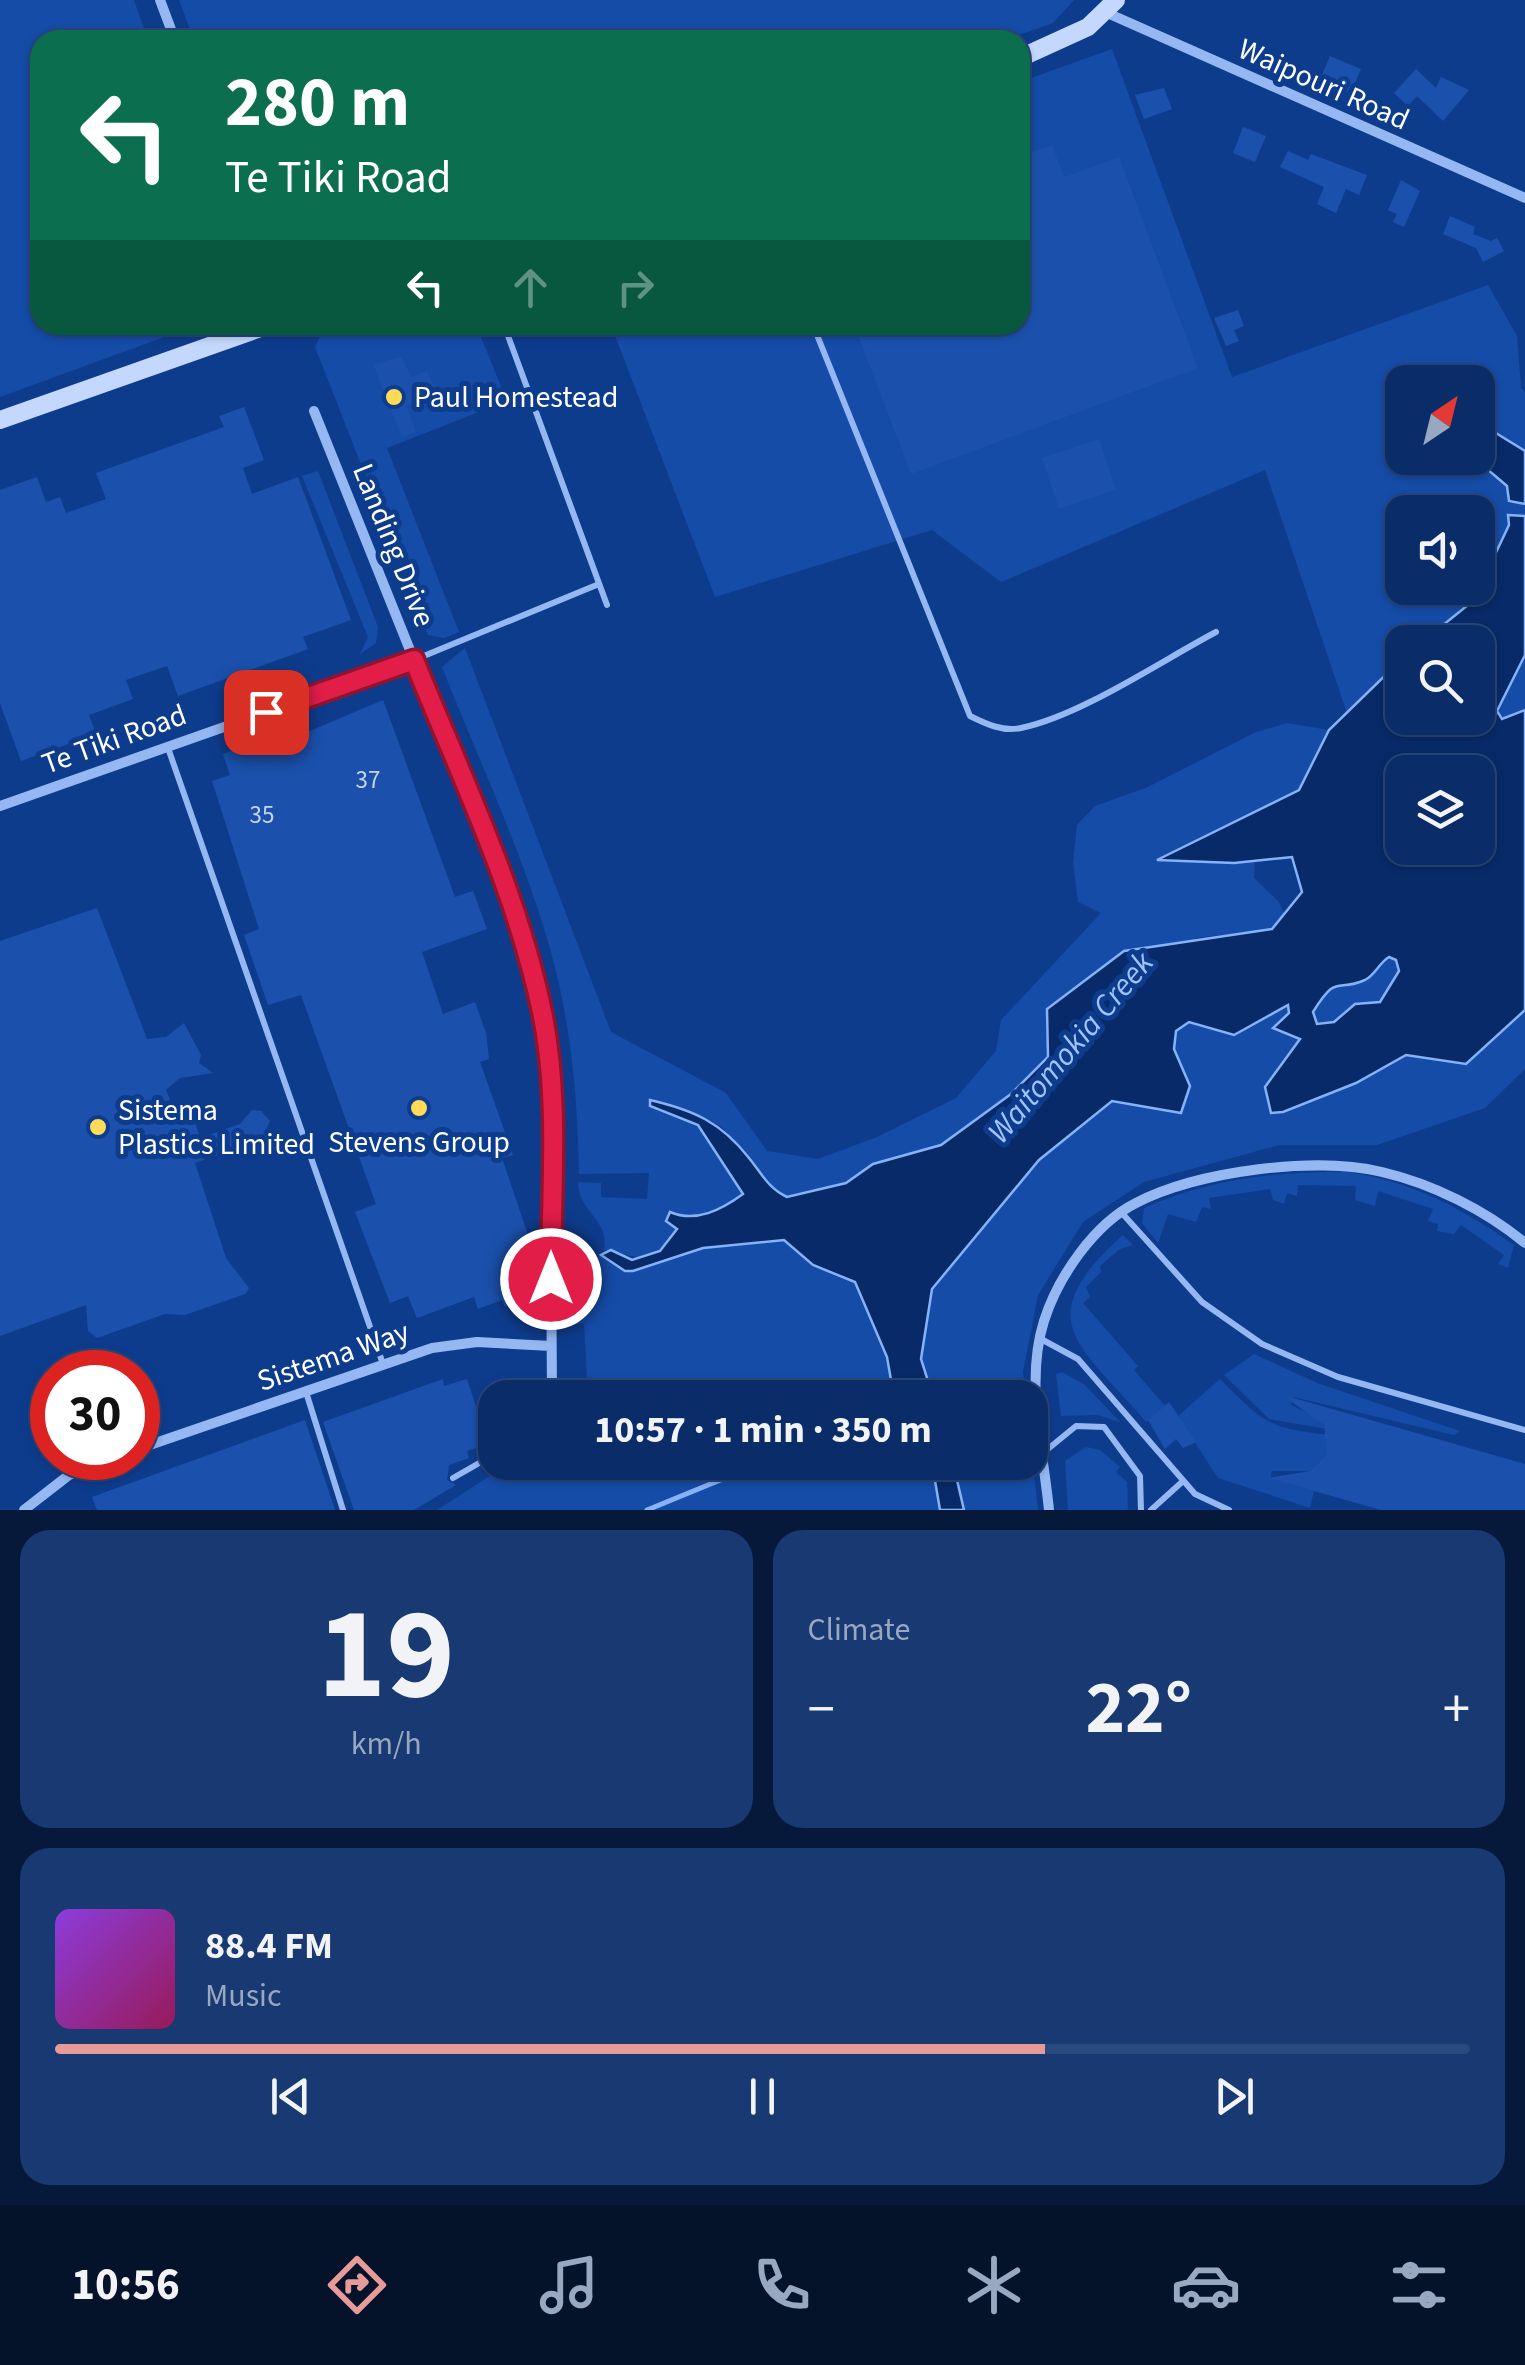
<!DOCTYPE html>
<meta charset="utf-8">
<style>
:root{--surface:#0a2d6a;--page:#183972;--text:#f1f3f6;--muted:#99a8c1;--line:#2a497e;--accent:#e69b98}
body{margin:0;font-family:"Source Sans 3",sans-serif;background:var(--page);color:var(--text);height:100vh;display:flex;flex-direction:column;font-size:38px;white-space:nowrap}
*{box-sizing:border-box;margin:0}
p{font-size:32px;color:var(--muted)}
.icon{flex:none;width:55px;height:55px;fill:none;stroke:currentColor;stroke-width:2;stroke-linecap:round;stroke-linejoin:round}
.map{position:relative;height:1510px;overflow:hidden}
.drawer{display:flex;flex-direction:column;gap:20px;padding:20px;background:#06193a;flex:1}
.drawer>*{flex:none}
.guide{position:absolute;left:30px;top:30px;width:1000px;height:305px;border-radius:30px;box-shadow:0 2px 8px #0004,0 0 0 2px var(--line);background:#0b6e4f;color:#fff;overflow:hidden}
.needle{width:65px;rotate:35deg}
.buttons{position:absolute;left:1385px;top:365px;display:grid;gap:20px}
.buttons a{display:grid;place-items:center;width:110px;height:110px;border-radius:20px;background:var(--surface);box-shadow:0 2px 8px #0004,0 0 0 2px var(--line);font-size:50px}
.speed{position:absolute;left:30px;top:1350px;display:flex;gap:20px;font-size:50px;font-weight:700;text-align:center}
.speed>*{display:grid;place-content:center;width:130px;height:130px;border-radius:50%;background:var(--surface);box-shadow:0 2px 8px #0004,0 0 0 2px var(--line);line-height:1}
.speed .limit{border:15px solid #d22;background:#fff;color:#111}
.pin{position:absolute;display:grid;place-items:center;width:85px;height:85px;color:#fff;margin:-42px;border-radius:20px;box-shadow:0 5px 15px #0006}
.me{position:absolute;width:110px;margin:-55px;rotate:0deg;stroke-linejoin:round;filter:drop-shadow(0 0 8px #0008)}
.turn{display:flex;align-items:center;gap:35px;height:210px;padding:0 30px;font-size:45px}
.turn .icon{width:130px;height:130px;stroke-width:2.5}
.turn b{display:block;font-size:70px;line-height:85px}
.lanes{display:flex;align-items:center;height:95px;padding:0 30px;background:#0003;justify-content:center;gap:50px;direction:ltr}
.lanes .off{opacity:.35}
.big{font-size:75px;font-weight:700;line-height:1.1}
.drawer .widget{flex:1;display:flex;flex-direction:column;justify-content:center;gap:15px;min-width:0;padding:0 35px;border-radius:30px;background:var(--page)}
.drawer .dial{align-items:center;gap:0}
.dial b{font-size:130px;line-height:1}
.song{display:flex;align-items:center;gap:30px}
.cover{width:120px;height:120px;border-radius:15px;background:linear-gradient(135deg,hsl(270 70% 55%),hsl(330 70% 35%))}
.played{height:10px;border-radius:5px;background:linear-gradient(90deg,var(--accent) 70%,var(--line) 70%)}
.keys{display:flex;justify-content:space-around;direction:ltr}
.heat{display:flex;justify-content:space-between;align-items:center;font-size:55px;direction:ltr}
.drawer .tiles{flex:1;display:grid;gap:20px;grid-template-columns:1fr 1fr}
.widget:last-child{grid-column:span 2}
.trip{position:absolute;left:478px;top:1380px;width:570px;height:100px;border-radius:30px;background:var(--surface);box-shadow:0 2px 8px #0004,0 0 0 2px var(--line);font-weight:700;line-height:100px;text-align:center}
.dock{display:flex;height:160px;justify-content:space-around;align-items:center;background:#04122a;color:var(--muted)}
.dock .icon{width:70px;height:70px}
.dock .active{color:var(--accent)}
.dock b{font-size:45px;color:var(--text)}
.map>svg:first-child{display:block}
.green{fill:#154ca8;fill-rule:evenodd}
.water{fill:#082a68;stroke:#86b2f7;stroke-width:2.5;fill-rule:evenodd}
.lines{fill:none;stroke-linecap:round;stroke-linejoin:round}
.stream{stroke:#86b2f7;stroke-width:5}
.building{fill:#1b51ad}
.lane{stroke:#95b8f3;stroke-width:6}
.street{stroke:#95b8f3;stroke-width:10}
.secondary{stroke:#c4d8fd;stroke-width:18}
.route-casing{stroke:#92132f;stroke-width:25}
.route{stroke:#e11d48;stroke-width:18}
.poi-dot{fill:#ffdb57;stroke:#0e3c8d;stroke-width:4}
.labels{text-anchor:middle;stroke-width:10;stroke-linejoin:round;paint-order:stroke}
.number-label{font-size:25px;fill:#c6d4ea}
.street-label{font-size:30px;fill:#fff;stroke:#0e3c8d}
.poi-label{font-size:30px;fill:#fff;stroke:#0e3c8d;text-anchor:start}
.water-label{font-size:32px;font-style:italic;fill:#a1c3fb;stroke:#0e3c8d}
</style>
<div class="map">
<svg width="1525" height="1510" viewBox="0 0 1525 1510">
<rect width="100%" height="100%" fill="#0e3c8d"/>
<path class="green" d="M0 0H134L148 40H40V325H197L0 397Z
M179 0H1074L1053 23 1005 40H194Z
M1112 49 1232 377 1488 285 1517 336 1521 388 1525 392V451L1478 422V382L1397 386 1402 392V458H1474L1507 486 1508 503 1525 504V516L1508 515 1509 525C1487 570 1462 642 1402 642V659L1347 713 1265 470 1001 582 932 530 715 597 611 325H1020V82ZM1402 512H1478V588H1402Z
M333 325H476L507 401 387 448 459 632 444 638 428 635 315 347 323 330Z
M318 471 378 627 376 643 360 654 368 637 302 476Z
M465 648 611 1032 726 1093 767 1151 818 1159 877 1137 956 1098 996 1051 1001 1020 1101 913 1078 902 1073 862 1077 825 1095 806 1148 787 1254 733 1287 723 1329 730 1299 790 1160 860 1255 861 1254 878 1279 902 1284 914 1272 929 1195 938 1048 1057 1011 1094 941 1146 873 1164 846 1183 787 1197 771 1189 721 1126 650 1106 698 1125 743 1194 713 1212 666 1221 678 1229C654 1273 637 1254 604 1250 610 1219 578 1212 578 1182L601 1183V1197L647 1199 649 1173 579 1174C578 1110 573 1046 559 984 535 878 482 769 442 667Z
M1525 655V710L1502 719 1496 711Z
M1389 957 1396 960 1399 971 1380 1002 1355 1004 1334 1022 1317 1024 1313 1012C1338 972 1336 994 1365 980 1375 975 1379 963 1389 957Z
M1288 1004 1289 1013 1274 1028 1301 1039 1283 1112 1356 1083 1406 1055 1466 1063 1525 1010V1069L1485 1108 1377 1145H1279L1144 1182 1083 1222 1038 1295 1023 1372 1026 1397H933L921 1359 932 1289 1039 1160 1112 1101 1178 1114 1190 1086 1174 1049 1176 1031 1189 1022 1234 1034Z
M1347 1172C1412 1181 1461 1208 1514 1245L1508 1268 1498 1264 1504 1255 1461 1225 1454 1234 1437 1231 1438 1224 1428 1221 1433 1209 1378 1191 1375 1206 1355 1200 1356 1186 1298 1185 1297 1196 1287 1193 1284 1204 1273 1200 1270 1189 1209 1198 1211 1209 1202 1207 1196 1222 1168 1214 1158 1243 1142 1223 1144 1208C1208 1179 1277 1171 1347 1172Z
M1123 1235 1133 1245 1120 1249 1100 1266 1101 1272 1086 1287 1090 1297 1083 1303 1138 1366 1134 1370 1165 1406 1146 1422C1080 1344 1027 1321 1123 1235Z
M784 1240 813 1265 855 1282 887 1357 894 1397H588L584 1323 573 1325 572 1271 601 1255 625 1271H633L703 1248Z
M1254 1354 1317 1383 1460 1431 1454 1435 1293 1397 1291 1405 1316 1417 1327 1429 1269 1419 1224 1375Z
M1062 1372 1085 1385 1120 1422 1097 1415 1061 1416 1056 1374Z
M1220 1379C1264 1423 1267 1428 1329 1435L1327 1454 1310 1471H1272L1270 1478 1314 1491 1310 1508 1218 1478 1178 1416Z
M1030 1437 1038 1510H964L953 1463 1030 1462Z
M1086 1447 1100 1450 1120 1467 1116 1472 1127 1482 1128 1510H1068L1065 1461Z
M511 1462 932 1463 940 1510H437Z"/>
<path class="water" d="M1478 422 1525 451V504L1509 501 1507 486 1474 458Z
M1508 515 1525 516V655L1497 711 1502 719 1525 710V1010L1466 1064 1406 1055 1356 1083 1283 1112 1271 1113 1265 1087 1300 1039 1273 1028 1289 1013 1288 1005 1234 1035 1189 1022 1176 1031 1174 1049 1190 1086 1181 1113 1112 1101 1039 1160 932 1289 921 1359 933 1397H894L887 1357 855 1282 813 1265 784 1240 703 1248 633 1271H625L601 1255 611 1250 632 1260 660 1251 677 1229 666 1221 670 1212C696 1223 721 1210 743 1194L698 1125 650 1106V1100C693 1110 721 1122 749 1158 762 1174 768 1188 787 1197L846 1183 873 1164 941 1145 1011 1094 1048 1057 1047 1009 1124 951 1272 929 1302 892 1292 857 1234 863 1157 860 1299 790 1329 730 1402 659V718H1478V642H1422L1473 601 1509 525ZM1402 772H1478V848H1402ZM1389 957 1396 960 1399 971 1380 1002 1355 1004 1334 1022 1317 1024 1313 1012C1338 972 1336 993 1365 980 1375 975 1379 963 1389 957Z
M932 1463H953L964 1510H940Z"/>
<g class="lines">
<path class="stream" d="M647 1510 764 1462"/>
</g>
<path class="building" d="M1330 56 1361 69 1350 94 1319 82Z
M1416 69 1436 88 1441 77 1469 90 1443 121 1417 96 1408 106 1394 93Z
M1164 88 1172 109 1144 119 1135 95Z
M1243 127 1266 136 1255 162 1233 153Z
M1052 145 1064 177 1119 157 1198 368 911 474 854 325H1020V156Z
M1288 151 1308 160 1311 154 1367 175 1359 195 1346 189 1336 213 1317 204 1324 187 1280 167Z
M1401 180 1420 191 1404 227 1393 222 1397 214 1388 210Z
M1450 216 1475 227 1473 234 1491 241 1497 238 1504 251 1483 262 1476 248 1443 234Z
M1238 310 1244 326 1234 330 1239 341 1226 346 1214 318Z
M401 357 411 377 427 371 436 390 406 405 416 432 402 437 373 364Z
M244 407 264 460 243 468 252 494 298 477 351 620 303 637 308 649 178 696 167 666 126 680 133 699 89 715 96 734 21 761 0 703V490L37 477 46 502 60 497 66 513 106 499 96 473 224 427 219 416Z
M1099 439 1116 490 1059 509 1042 458Z
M383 700 455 897 473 891 487 929 422 952 443 1014 475 1002 486 1033 489 1059 480 1062 513 1155 502 1158 527 1232 526 1251 511 1257 527 1297 505 1307 502 1300 478 1309 474 1297 417 1318 408 1296 390 1303 355 1212 376 1204 301 995 268 1005 244 935 259 929 212 781 230 775 223 754 257 741 260 749 298 736Z
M97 908 147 1039 166 1037 184 1023 201 1055 199 1063 213 1073 180 1078 166 1090 178 1120 193 1116 200 1138 240 1124 252 1110 261 1111 270 1121 263 1137 244 1135 240 1147 195 1163 226 1258 249 1288 245 1294 185 1315 165 1314 97 1338 88 1331 86 1305 0 1336V941Z
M443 1379 444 1386 467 1379 488 1444 467 1451 469 1458 449 1465 447 1480 456 1485 414 1510H354L323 1422Z
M1290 1397 1525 1464V1510H1381L1268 1478 1310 1471 1327 1454 1324 1425 1289 1400Z
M1169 1402 1196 1442 1183 1448 1176 1439 1165 1449 1148 1420Z
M305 1420 335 1510H97L92 1497Z"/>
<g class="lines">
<path class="lane" d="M504 325 607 605
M813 325 970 716C986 724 1003 732 1021 728 1080 716 1161 661 1216 632
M414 660 599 584
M168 748 383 1364
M1121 1212 1202 1302 1262 1344 1338 1377 1525 1430
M1041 1339 1078 1359 1195 1494 1229 1510
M306 1392 343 1510
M1043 1453 1076 1426 1104 1427 1140 1476 1141 1510
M453 1478 495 1454
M1151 1510 1182 1482"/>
<path class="street" d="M160 0 175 40
M1105 12 1525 198
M314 411 489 847 523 940 542 1012 550 1077 552 1398
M0 806 414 660
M138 1449 432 1348 477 1342 551 1346
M24 1510 69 1475 112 1458
M1049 1510C1043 1449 1025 1381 1044 1321 1058 1277 1094 1224 1136 1203 1197 1171 1315 1156 1382 1172 1433 1184 1485 1210 1525 1243"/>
<path class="secondary" d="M1020 58 1088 27 1116 0
M0 420 269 325"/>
</g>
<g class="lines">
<defs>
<path id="route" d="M266 712 414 660C460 774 517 891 542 1012 560 1097 551 1192 551 1279"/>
</defs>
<use href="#route" class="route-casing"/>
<use href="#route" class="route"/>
</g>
<g class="poi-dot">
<circle cx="394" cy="397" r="10"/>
<circle cx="419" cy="1108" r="10"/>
<circle cx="98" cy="1127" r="10"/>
</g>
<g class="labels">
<g class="number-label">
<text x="368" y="788">37</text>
<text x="262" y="823">35</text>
</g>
<g class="street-label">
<text transform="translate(1324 84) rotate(24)" y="10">Waipouri Road</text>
<text transform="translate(394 545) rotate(68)" y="10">Landing Drive</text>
<text transform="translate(114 739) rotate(-20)" y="10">Te Tiki Road</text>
<text transform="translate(333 1356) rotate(-19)" y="10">Sistema Way</text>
</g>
<g class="poi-label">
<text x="414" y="407">Paul Homestead</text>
<text x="118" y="1120">Sistema<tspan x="118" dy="34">Plastics Limited</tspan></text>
<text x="419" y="1152" text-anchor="middle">Stevens Group</text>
</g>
<g class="water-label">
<text transform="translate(1070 1047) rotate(-50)" y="11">Waitomokia Creek</text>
</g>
</g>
</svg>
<div class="buttons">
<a><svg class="needle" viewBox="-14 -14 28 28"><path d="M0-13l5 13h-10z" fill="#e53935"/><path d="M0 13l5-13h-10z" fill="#99a8c1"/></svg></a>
<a><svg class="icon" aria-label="sound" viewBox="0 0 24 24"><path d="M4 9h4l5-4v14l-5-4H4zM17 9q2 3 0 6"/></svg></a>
<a><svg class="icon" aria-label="search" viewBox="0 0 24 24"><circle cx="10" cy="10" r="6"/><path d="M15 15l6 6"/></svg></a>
<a><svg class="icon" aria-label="layers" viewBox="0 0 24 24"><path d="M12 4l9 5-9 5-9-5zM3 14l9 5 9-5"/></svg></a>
</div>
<div class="speed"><div class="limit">30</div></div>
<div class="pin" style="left:266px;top:712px;background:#d93025"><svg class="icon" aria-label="arrive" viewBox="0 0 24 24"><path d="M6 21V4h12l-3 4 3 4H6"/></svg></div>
<svg class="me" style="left:551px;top:1279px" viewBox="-20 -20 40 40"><circle r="17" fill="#e11d48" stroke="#fff" stroke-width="3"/><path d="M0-11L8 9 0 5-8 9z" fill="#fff"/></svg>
<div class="trip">10:57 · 1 min · 350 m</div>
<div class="guide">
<div class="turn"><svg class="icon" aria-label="left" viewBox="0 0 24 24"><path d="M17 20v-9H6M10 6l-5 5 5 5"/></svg><div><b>280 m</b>Te Tiki Road</div></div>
<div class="lanes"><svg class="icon" aria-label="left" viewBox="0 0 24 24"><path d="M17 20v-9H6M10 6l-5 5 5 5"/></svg><svg class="icon off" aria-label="ahead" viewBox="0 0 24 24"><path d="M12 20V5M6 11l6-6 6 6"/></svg><svg class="icon off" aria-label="right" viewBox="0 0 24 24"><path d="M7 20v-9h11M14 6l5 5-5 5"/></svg></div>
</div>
</div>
<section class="drawer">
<div class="tiles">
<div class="widget dial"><b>19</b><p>km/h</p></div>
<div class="widget"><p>Climate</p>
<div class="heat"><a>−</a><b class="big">22°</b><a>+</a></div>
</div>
<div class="widget">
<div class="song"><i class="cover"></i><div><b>88.4 FM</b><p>Music</p></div></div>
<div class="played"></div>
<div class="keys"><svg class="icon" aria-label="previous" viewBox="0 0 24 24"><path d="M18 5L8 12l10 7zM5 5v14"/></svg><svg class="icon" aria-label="pause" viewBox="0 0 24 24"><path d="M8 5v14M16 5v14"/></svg><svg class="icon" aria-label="next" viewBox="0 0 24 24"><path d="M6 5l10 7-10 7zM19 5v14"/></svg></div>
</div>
</div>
</section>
<nav class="dock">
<b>10:56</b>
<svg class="icon active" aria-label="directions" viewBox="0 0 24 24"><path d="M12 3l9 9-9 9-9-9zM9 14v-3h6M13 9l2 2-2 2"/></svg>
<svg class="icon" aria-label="music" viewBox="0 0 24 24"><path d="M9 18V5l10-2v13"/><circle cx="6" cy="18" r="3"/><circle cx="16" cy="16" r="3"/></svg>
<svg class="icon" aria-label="phone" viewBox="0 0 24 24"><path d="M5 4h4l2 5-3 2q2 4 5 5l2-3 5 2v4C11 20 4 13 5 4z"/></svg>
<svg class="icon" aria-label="climate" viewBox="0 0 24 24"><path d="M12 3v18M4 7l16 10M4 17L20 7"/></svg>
<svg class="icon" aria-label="car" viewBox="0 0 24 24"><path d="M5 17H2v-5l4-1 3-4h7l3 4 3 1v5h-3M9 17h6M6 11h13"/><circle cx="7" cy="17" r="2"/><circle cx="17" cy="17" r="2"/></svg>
<svg class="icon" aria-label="filters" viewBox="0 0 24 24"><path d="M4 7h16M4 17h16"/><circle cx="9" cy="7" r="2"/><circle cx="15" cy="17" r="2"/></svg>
</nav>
